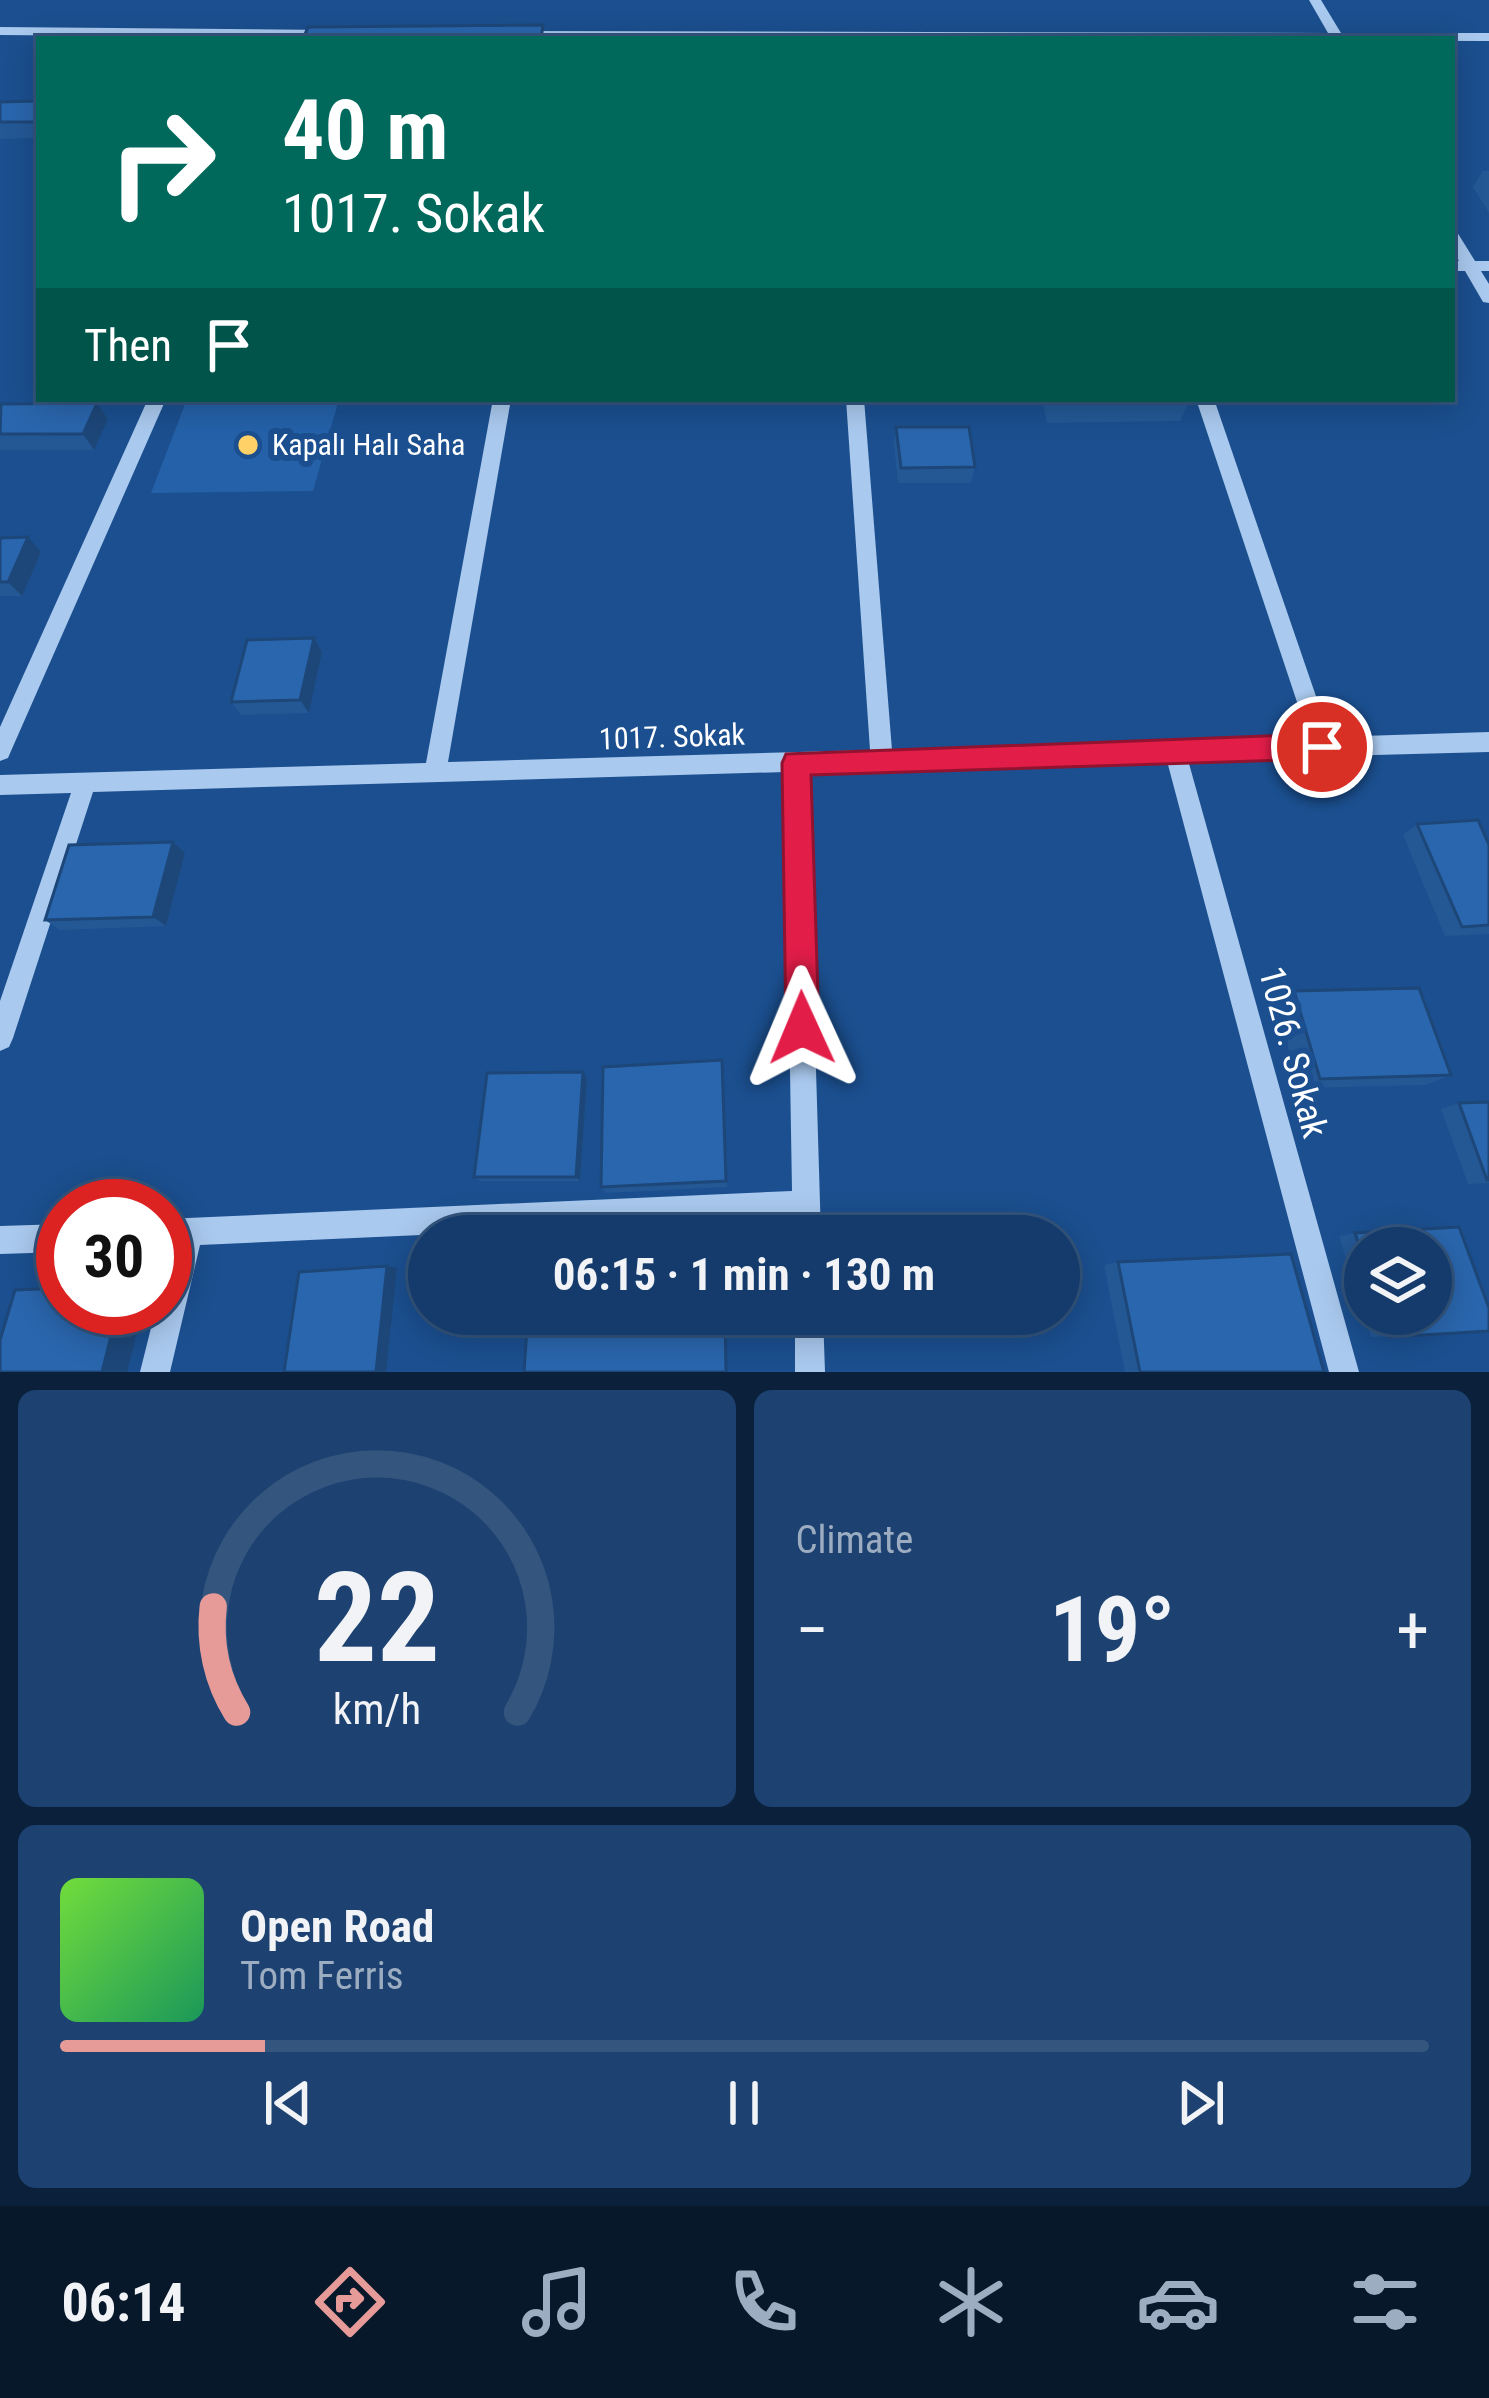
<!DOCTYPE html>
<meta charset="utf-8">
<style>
:root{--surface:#143b6b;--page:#1d4271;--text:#f1f3f6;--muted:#9dadc1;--line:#33557e;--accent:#e69b98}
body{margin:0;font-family:"Roboto Condensed",sans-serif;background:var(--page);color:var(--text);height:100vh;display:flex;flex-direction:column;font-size:45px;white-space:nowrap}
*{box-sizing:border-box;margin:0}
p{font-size:39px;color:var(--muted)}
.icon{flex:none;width:66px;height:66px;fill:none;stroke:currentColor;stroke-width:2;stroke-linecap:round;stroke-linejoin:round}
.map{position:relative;height:1372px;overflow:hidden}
.details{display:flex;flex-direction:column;gap:18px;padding:18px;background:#0b203b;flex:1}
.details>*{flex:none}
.top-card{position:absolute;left:36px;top:36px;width:1419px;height:366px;border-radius:0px;box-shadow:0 6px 30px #0003,0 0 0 3px var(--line);background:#00695c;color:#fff;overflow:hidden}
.fabs{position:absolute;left:1344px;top:1227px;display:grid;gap:24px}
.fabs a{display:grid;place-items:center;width:108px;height:108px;border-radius:50%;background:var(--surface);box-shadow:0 6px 30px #0003,0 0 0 3px var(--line);font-size:60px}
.speed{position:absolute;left:36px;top:1179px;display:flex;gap:24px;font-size:60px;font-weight:700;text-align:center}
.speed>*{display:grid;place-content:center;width:156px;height:156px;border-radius:50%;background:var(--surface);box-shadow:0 6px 30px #0003,0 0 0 3px var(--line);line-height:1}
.speed .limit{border:18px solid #d22;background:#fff;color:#111}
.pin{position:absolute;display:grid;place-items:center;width:102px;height:102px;color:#fff;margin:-51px;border:6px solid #fff;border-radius:50%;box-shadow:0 3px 12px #0007}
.me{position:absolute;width:132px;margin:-66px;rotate:359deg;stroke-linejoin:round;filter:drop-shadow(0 0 9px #0008)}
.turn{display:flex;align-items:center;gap:42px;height:252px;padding:0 48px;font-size:54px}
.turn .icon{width:156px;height:156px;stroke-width:2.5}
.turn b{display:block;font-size:84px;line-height:102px}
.then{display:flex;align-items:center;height:114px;padding:0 48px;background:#0003;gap:24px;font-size:45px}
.big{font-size:90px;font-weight:700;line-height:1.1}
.details .tile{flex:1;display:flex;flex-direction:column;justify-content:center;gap:18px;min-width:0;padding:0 42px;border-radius:18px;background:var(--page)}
.details .dial{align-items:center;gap:0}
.dial svg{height:312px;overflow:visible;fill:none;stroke:var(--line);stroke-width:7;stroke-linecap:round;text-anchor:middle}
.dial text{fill:var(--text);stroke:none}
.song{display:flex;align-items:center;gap:36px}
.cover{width:144px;height:144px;border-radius:18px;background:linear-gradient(135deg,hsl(100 70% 55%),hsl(150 70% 35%))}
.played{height:12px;border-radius:6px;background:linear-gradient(90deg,var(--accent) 15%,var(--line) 15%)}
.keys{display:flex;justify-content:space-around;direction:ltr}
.heat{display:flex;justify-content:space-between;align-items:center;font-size:66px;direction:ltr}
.details .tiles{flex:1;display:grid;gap:18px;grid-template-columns:1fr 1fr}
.tile:last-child{grid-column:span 2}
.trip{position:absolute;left:408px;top:1215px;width:672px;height:120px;border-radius:60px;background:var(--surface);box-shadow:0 6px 30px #0003,0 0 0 3px var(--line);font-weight:700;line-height:120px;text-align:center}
.menu{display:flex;height:192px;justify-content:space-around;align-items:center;background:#08182b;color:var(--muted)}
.menu .icon{width:84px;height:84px}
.menu .on{color:var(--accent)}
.menu b{font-size:54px;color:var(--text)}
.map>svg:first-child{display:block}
.green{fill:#2461a8}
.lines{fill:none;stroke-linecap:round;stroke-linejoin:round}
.minor{fill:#a9c9ee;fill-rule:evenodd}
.wall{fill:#245895;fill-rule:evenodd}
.shaded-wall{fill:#1d4779}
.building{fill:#2a66ad;stroke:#1d4779;stroke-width:3}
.route{fill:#e11d48;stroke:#92132f;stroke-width:3}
.poi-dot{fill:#ffd166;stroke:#1b4f8f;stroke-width:4.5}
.labels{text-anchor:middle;stroke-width:12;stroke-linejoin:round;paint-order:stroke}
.poi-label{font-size:30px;fill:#fff;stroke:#1b4f8f;text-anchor:start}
.street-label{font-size:30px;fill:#fff;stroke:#1b4f8f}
.near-street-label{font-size:36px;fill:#fff;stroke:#1b4f8f}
</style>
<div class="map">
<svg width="1489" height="1372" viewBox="0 0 1489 1372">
<rect width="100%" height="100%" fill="#1b4f8f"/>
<path class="green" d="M187 399H339L313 491 151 493Z"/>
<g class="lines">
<path class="minor" d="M1309 0H1321L1341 33H1489V41L518 39 512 35 518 31 1328 33Z
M0 27 330 30 336 34 330 38 0 35Z
M1452 230 1457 232 1475 261H1489V271H1481L1489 284V303L1483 302 1465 271H1452V261H1459L1452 248Z
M148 399H166L11 751 8 758 0 761V727Z
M493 399H511L448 762 870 750 846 399H864L892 750 1309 738 1196 399H1214L1330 737 1489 732V752L1188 760 1359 1372H1329L1167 761 807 771 821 1236H793V1218L200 1245 170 1372H140L156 1308H165V1273L171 1247H165V1219L792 1191 785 772 93 792 13 1038 9 1047 0 1051V1001L71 793 0 795V775L426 763Z
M63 1224V1252L0 1254V1226Z
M795 1314H823L825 1372H795Z"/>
</g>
<path class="wall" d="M39 101V138L0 139V102Z
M1483 171H1489V213L1473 187Z
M1042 399H1190L1180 421 1047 423Z
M97 403 108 419 94 450H0V406Z
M896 427 975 467 971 483H898L894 443Z
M0 538 41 552 22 596H0Z
M314 638 322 652 309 713 241 715 231 702Z
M1417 824 1489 845V934L1445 936 1403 835Z
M185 853 166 926 60 930 45 920Z
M1294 991 1451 1075 1426 1085 1300 1088 1275 1003Z
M722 1060 727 1187 606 1193 601 1187Z
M583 1072 587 1079 580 1181H481L474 1177Z
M1489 1102V1183L1468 1184 1441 1109 1459 1103Z
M1355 1233 1489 1331 1371 1337 1339 1236ZM1365 1248 1431 1314H1365Z
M1118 1262 1324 1372H1125L1104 1265Z"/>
<path class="shaded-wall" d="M97 403 108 419 94 450 83 434Z
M28 537 41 552 22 596 8 582Z
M314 638 322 652 309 713 300 700Z
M173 842 185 853 166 926 153 917Z
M583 1072 587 1079 580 1181 576 1177Z
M387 1266 397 1268 386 1372H376Z
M118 1308H143L127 1372H102Z"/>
<path class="building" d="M543 25 541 39H303L308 27Z
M39 101V122H0V102Z
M97 403 83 434H0L1 404Z
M896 427H969L975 467 901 468Z
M28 537 8 582H0V538Z
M314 638 300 700 231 702 247 640Z
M1478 820 1489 845V925L1462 927 1417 824Z
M173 842 153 917 45 920 69 845Z
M1419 988 1451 1075 1320 1079 1294 991Z
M722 1060 726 1181 601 1187 603 1067Z
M583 1072 576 1177H474L487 1073Z
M1489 1102V1180H1487L1459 1103Z
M1459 1227 1489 1308V1331L1389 1337 1381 1314H1431V1248H1365V1263L1355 1233Z
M1291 1254 1324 1372H1140L1118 1262Z
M387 1266 376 1372H284L299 1272Z
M63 1288V1308H118L102 1372H0V1340L15 1290Z
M528 1314H725L726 1372H524Z"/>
<path class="route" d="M1322 734 1332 738 1337 747 1332 755 1322 759 811 775 819 1028 814 1039 802 1044 791 1039 786 1028 782 763 786 754Z"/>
<circle class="poi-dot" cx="248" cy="445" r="12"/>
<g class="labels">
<g class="poi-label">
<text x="272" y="455">Kapalı Halı Saha</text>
</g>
<g class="street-label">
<text transform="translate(672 737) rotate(-2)" y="10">1017. Sokak</text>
</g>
<g class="near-street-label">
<text transform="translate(1294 1052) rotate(75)" y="13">1026. Sokak</text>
</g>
</g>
</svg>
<div class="fabs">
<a><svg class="icon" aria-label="layers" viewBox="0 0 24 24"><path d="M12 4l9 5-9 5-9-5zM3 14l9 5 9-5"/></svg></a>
</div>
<div class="speed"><div class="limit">30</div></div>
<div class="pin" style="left:1322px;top:747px;background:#d93025"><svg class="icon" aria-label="arrive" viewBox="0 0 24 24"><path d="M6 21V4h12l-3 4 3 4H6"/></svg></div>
<svg class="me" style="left:802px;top:1028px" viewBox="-20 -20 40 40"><path d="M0-17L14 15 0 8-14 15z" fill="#e11d48" stroke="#fff" stroke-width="4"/></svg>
<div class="trip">06:15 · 1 min · 130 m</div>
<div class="top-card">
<div class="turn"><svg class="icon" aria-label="right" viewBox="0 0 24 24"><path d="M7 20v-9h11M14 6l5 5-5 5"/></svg><div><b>40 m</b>1017. Sokak</div></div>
<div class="then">Then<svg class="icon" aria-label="arrive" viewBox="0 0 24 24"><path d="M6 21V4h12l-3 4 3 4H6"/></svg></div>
</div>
</div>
<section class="details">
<div class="tiles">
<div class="tile dial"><svg viewBox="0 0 100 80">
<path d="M14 69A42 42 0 1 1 86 69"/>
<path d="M14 69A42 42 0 0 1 8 42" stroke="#e69b98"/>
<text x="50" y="56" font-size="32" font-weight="700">22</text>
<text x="50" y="72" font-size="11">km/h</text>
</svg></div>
<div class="tile"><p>Climate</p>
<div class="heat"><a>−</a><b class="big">19°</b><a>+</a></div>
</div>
<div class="tile">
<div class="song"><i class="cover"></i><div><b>Open Road</b><p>Tom Ferris</p></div></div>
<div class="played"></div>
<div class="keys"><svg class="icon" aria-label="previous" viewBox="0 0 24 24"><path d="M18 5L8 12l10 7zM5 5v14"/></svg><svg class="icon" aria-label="pause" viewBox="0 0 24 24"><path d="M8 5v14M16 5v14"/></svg><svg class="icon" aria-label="next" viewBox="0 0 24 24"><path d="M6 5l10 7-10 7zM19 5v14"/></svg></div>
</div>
</div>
</section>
<nav class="menu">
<b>06:14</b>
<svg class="icon on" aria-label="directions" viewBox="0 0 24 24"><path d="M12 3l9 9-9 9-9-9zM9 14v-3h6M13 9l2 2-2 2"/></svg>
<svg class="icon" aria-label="music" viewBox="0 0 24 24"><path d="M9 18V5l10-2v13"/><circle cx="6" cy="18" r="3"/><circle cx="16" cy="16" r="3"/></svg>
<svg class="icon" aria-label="phone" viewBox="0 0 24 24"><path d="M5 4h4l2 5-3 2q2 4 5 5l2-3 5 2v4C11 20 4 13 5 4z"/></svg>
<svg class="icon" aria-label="climate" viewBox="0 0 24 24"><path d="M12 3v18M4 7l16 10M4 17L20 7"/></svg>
<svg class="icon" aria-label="car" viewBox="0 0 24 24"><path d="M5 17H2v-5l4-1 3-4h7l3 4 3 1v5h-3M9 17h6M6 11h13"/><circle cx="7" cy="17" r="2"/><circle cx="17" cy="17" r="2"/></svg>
<svg class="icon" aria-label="filters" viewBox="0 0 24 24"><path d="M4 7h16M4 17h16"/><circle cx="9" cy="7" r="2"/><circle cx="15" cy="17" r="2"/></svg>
</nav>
